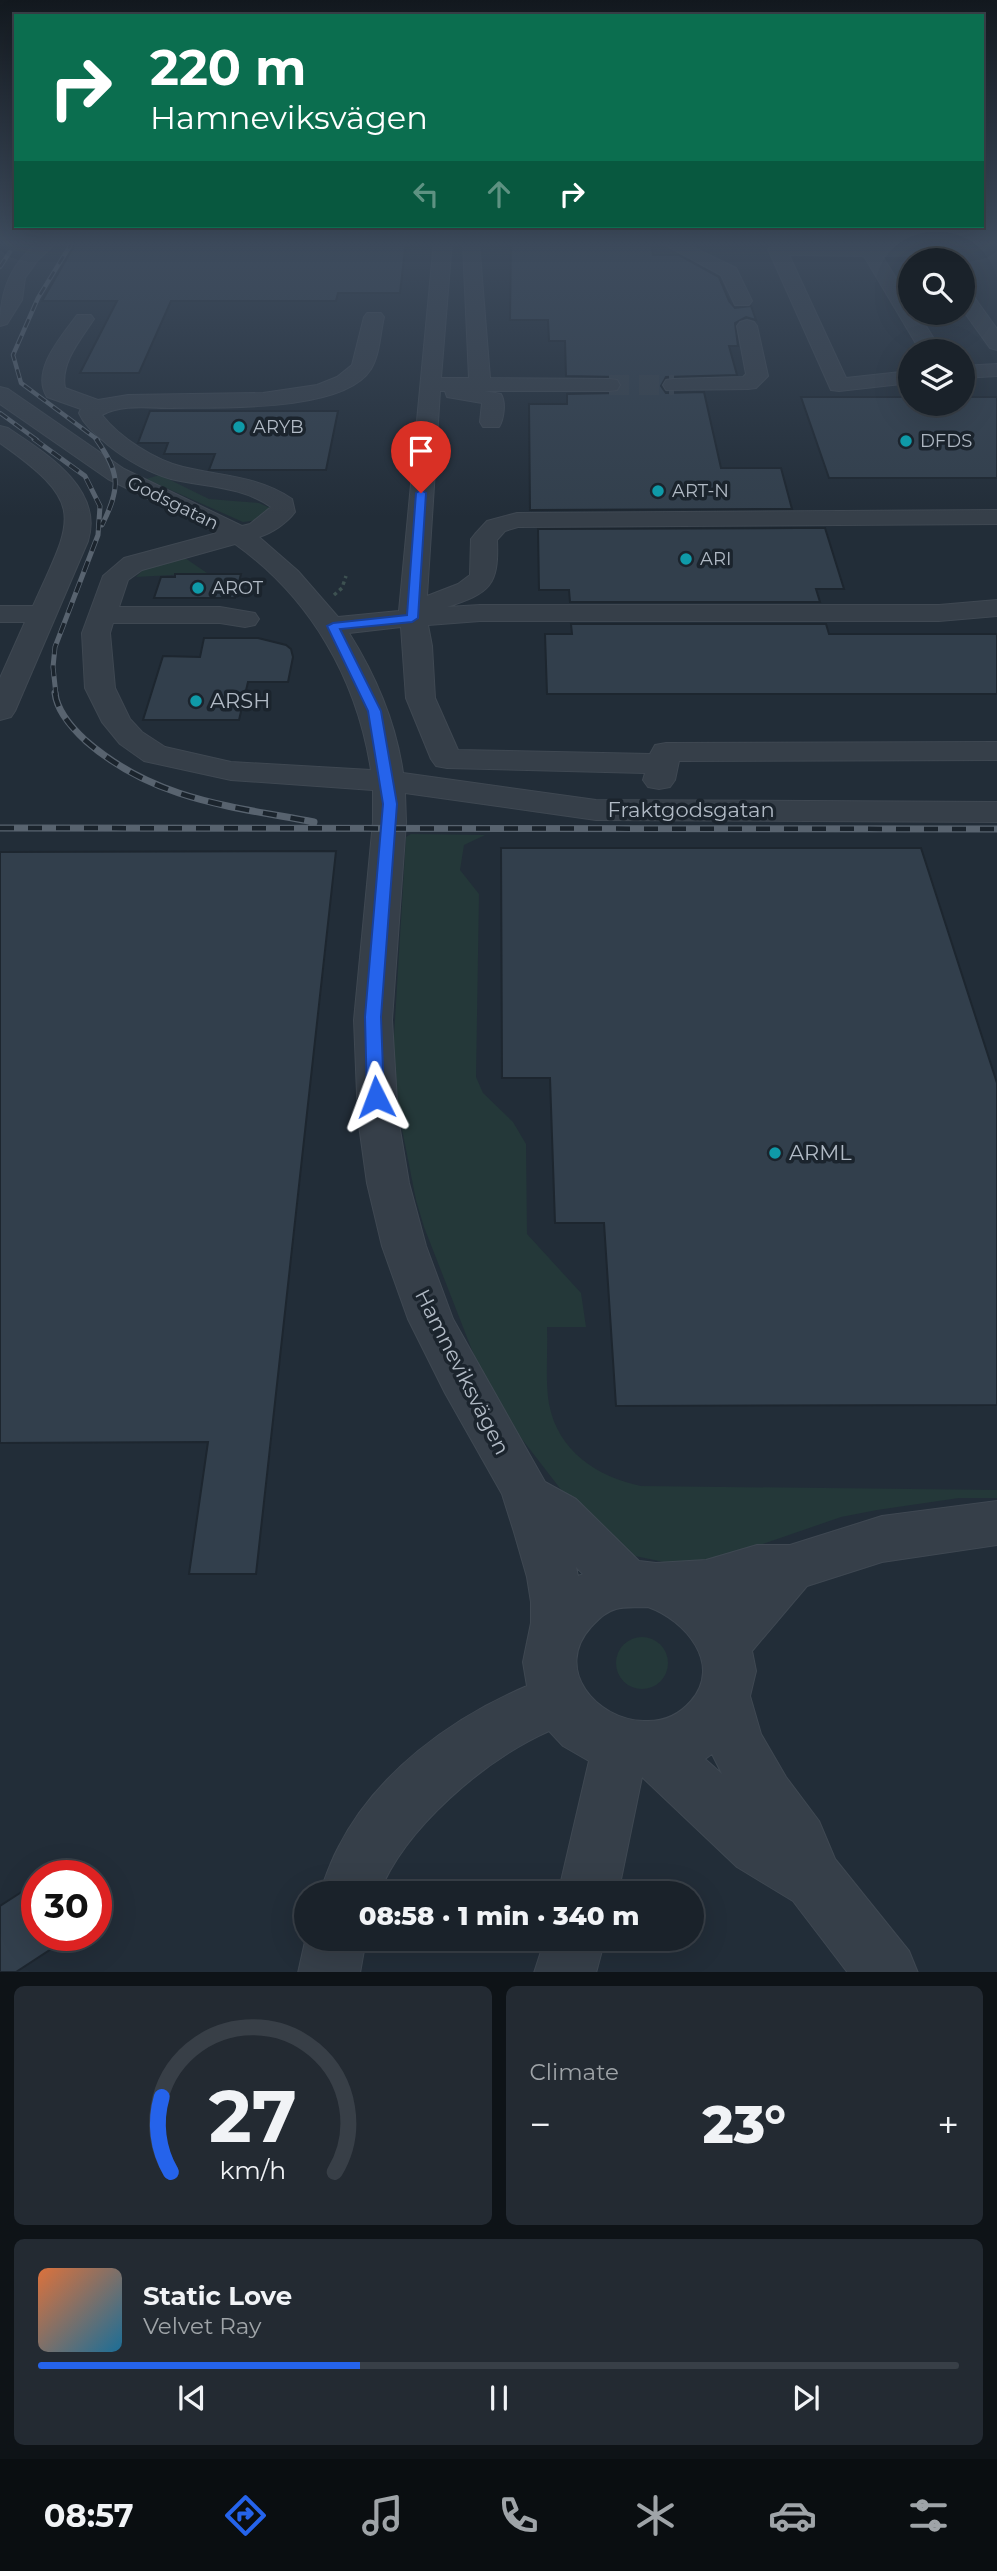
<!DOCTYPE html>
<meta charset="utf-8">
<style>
:root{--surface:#1a222a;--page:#232a32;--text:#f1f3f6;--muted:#9fa4a8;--line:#383f47;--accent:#2563eb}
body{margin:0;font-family:Montserrat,sans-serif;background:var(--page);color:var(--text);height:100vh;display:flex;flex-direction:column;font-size:26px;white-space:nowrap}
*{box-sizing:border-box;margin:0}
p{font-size:23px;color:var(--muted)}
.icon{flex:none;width:38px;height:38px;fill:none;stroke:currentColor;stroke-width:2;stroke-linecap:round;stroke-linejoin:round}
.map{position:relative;height:1972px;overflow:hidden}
.drawer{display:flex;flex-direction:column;gap:14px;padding:14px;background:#0e1317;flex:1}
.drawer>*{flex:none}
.hud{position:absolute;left:14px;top:14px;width:970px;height:214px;border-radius:0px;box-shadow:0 7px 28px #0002,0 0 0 2px var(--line);background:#0b6e4f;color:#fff;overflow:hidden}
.tools{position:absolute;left:898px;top:248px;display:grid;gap:14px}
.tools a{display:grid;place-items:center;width:77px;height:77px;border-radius:50%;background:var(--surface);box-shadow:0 7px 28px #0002,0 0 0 2px var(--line);font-size:35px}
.speed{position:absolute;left:21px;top:1860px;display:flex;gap:14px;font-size:35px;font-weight:700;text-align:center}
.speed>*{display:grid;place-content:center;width:91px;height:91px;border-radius:50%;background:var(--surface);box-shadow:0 7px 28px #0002,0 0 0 2px var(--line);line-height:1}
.speed .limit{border:10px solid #d22;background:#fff;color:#111}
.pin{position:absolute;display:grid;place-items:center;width:60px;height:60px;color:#fff;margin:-72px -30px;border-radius:50% 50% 50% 0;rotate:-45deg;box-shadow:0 0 7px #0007}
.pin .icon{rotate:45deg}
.me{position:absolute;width:77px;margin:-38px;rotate:357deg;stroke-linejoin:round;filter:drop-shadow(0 0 5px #0008)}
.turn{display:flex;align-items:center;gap:24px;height:147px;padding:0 21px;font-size:32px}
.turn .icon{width:91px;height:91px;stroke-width:2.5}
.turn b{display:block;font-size:49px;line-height:60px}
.lanes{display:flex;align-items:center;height:66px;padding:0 21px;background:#0003;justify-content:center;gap:35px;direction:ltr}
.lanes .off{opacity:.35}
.big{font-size:52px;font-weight:800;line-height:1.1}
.drawer .card{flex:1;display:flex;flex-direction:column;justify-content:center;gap:10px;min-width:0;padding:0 24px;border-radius:10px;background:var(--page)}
.drawer .dial{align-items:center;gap:0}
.dial svg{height:182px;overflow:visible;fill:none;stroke:var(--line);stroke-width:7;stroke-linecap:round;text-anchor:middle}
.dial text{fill:var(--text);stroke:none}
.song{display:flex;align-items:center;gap:21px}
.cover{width:84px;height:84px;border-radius:10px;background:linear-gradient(135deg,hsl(20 70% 55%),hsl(200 70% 35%))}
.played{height:7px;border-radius:4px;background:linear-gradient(90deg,var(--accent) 35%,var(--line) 35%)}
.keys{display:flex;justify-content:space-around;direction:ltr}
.heat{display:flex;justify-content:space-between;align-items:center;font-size:38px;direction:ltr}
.drawer .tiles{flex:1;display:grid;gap:14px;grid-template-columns:1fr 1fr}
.card:last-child{grid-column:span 2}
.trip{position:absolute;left:294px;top:1881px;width:410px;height:70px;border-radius:35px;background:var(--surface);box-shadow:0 7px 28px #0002,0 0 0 2px var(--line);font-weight:800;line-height:70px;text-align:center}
.tabs{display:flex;height:112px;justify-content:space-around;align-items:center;background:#0a0e11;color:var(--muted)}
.tabs .icon{width:49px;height:49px}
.tabs .selected{color:var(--accent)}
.tabs b{font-size:32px;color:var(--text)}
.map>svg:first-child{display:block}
.green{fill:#243839}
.building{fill:#323f4c;stroke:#1d262f;stroke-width:2}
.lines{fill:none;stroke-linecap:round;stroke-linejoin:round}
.minor-tunnel{stroke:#37424d;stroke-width:20;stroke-dasharray:20 10;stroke-linecap:butt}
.minor-casing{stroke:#3f4852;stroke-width:2}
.path{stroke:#3d5151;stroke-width:3.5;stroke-dasharray:3.5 3.5;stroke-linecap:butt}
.minor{fill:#363f49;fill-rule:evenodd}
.rail-far2-casing{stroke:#58636f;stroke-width:4.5}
.rail-far1-casing{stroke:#58636f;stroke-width:5}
.rail-casing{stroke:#58636f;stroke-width:7}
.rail-far2{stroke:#1b242d;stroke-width:2.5;stroke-dasharray:9;stroke-linecap:butt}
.rail-far1{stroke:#1b242d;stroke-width:3.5;stroke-dasharray:11;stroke-linecap:butt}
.rail{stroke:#1b242d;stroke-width:4.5;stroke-dasharray:14;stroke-linecap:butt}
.route{fill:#2563eb;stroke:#184099;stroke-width:2}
.culture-dot{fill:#0f9aa8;stroke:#1b242d;stroke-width:2.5}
.labels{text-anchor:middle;stroke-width:7;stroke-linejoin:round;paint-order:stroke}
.far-poi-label{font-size:18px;fill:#b1bac5;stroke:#1b242d;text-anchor:start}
.far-street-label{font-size:18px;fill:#b1bac5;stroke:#1b242d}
.poi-label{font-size:21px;fill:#b1bac5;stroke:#1b242d;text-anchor:start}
.street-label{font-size:21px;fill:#b1bac5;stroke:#1b242d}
</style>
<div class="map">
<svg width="997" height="1973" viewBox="0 0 997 1973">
<rect width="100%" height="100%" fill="#222d38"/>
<path class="green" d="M160 475 209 499 259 503 270 508 258 520 243 522 146 479Z
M185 558 207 573 136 577 144 569Z
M411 834 485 835 464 845 460 870 479 894 476 1077 483 1093 513 1122 526 1144 527 1234 581 1293 586 1327H547C548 1352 545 1380 549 1404 558 1451 597 1477 641 1486L997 1490V1498H959L877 1510 841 1517 711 1562 669 1563 630 1555 569 1500 518 1434 479 1368 424 1227 416 1200 400 1119 393 1053 406 837Z
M616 1663a26 26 0 1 1 52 0a26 26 0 1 1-52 0Z"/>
<path class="building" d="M77 241H406L400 293H338L336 301H171L139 373H80L117 301H42Z
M511 241 651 242 653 255H679L719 277 729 301 735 308 751 306 756 320 746 317 735 323 738 346H729L737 375 666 377 661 386 666 393 704 392 721 468H781L792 509 530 510 529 404H567V394L617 393 622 384 617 377 566 376 565 341H549L548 320H510Z
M801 397H910V404H962V397H997V478H829Z
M150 411H338L326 470H209L215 454H164L168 443H138Z
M797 528H825L844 589H816L820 602H570L569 590H539L538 529Z
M175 574H241L235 598H154L161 577H175Z
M571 624H826L829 634H997V694H547L545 634H572Z
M204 638H258L286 645 291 649 293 657 288 682H248L239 720H143L163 656 200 657Z
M501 848H921L997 1083V1405L616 1406 604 1223H555L550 1078H502Z
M336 851 256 1574H189L208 1442 0 1443V852Z
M37 1882V1936H71L16 1972H0V1906Z"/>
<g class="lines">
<path class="minor-tunnel" d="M609 385H674"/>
<defs>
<path id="minor" d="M39 241H58L37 261 25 278 22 300 7 324 0 326C0 290 11 264 39 241Z
M434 241H452L441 378H469L463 246 459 241H479L490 378 609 379 617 380 620 385 617 390 609 391H484L501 394C506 402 504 419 499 427H483L480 422 482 403 447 397 445 391H440L427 596 458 584 470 575 471 539 475 534 487 521 517 513 997 510V524L518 527 505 531 497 540C499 586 490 593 447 607L480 605H939L997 600V616L939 621H480L428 625 432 646 435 698 458 750 650 754 655 745 666 743 997 742V760L679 761 675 780 670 787 659 789 648 787 643 780 645 773 447 768 436 766 431 759 406 698 401 627 349 633C376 676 396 723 403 773L596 800 997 802V822L596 820 405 793 406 822 392 1020 398 1118 409 1183 426 1246 453 1319 545 1482 576 1499 639 1561 656 1563 706 1560 757 1545H790L882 1516 997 1501V1545L882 1562 807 1586 752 1651 756 1671 750 1696 761 1734 786 1777 819 1821 835 1859 909 1951 918 1973H848L793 1901 737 1867 642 1777 618 1894H558L589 1761 563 1746 549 1731C486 1759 404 1828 379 1894H319C325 1879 330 1863 338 1848 375 1774 451 1718 527 1686L523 1662 531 1623V1602L527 1577 514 1532 502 1494 445 1393 408 1319 382 1246 367 1183 358 1118 354 1020 373 822V790L231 780 144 761 120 744 102 722 85 688 82 633 103 576 124 558 217 533 108 479 0 404V387L8 389 124 469 242 526 250 524 271 507C242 486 204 487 171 479 147 472 127 460 108 445 97 435 85 427 79 413L81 409 47 397C30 370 63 335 77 315H91L94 319C81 339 60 363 65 388L98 400 128 395 263 393 317 385 337 377 352 365 364 317 367 313H381L384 317C380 334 380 354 371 369 344 413 217 407 171 408 148 408 122 404 102 415 120 438 155 460 183 467 220 476 259 476 292 499L295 512C287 523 272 533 259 537L298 571 338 617 399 611ZM235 544C311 598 357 679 371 770L231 762 165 747 142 732 130 719 115 688 110 633 113 623H220L245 627 255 625 259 619 255 613 220 607H119L128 580 142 570ZM576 1567 583 1574 578 1576ZM648 1607C685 1620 723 1664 691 1701 678 1716 663 1722 644 1721 596 1720 553 1669 591 1627 599 1619 605 1612 616 1609 626 1606 638 1608 648 1607ZM712 1754 722 1774 705 1759Z
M658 241H680L736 268 752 301 749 305H735L721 275Z
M777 244 937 246 940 250 937 254 931 255 882 256 910 300V313H918L942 352H921L864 256 789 255 846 378 910 371V383L839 391 831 390 768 249Z
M962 288 969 290 997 329V350L990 348 962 309Z
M747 320 754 322 757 326 768 376 756 388 748 389 666 390 663 385 666 380 674 379 743 377 746 374 737 326 740 322Z
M997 364V376L962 378V366Z
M0 426 8 428C45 453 104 488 88 541L15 711 11 717 0 720V678L25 622H0V606H33C73 517 88 505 0 443Z
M306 1937 366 1939 360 1973H298Z
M545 1939H605L596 1973H534Z"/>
</defs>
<use href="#minor" class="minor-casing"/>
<path class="path" d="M334 595 342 588 346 576"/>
<use href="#minor" class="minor"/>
<defs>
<path id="rail-far2" d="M73 241 38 298 13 355 21 383 98 440
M0 267 10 252
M0 413 37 440"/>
<path id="rail-far1" d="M34 439 85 476 100 506 98 535 55 647 53 667 56 695
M96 439C120 473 121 487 102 525"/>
<path id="rail" d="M55 693C57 712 73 729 86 741 154 800 229 806 314 822
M0 828 997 829"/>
</defs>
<use href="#rail-far2" class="rail-far2-casing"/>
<use href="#rail-far1" class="rail-far1-casing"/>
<use href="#rail" class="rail-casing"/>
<use href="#rail-far2" class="rail-far2"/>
<use href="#rail-far1" class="rail-far1"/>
<use href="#rail" class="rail"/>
</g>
<linearGradient id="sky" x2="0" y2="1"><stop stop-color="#13191f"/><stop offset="0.47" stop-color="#3e4c5e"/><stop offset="1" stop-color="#3e4c5e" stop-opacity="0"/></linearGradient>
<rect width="997" height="517" fill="url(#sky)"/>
<path class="route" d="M421 490 426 493 418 618 412 622 340 629 381 711 397 804 381 1017 384 1097 376 1103 367 1097 365 1017 383 804 368 711 327 626 333 623 407 615 416 493Z"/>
<g class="culture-dot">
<circle cx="239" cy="427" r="7"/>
<circle cx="906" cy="441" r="7"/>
<circle cx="658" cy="491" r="7"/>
<circle cx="686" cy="559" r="7"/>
<circle cx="198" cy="588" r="7"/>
<circle cx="196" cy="701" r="7"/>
<circle cx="775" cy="1153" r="7"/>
</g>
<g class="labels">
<g class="far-poi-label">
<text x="253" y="433">ARYB</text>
<text x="920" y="447">DFDS</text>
<text x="672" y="497">ART-N</text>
<text x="700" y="565">ARI</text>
<text x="212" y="594">AROT</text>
</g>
<g class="far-street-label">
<text transform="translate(173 503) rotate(26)" y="6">Godsgatan</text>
</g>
<g class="poi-label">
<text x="210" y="708">ARSH</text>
<text x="789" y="1160">ARML</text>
</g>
<g class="street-label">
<text x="691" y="817">Fraktgodsgatan</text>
<text transform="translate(462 1372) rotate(63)" y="7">Hamneviksvägen</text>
</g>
</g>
</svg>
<div class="tools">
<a><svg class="icon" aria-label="search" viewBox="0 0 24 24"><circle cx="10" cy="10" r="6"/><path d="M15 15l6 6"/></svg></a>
<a><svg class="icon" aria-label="layers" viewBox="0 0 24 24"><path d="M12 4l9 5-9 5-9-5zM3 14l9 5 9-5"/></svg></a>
</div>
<div class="speed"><div class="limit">30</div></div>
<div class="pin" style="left:421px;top:493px;background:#d93025"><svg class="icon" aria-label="arrive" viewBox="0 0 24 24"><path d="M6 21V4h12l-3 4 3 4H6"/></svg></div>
<svg class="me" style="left:376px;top:1097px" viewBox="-20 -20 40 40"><path d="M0-17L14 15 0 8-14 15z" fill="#2563eb" stroke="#fff" stroke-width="4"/></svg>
<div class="trip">08:58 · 1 min · 340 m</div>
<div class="hud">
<div class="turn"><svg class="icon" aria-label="right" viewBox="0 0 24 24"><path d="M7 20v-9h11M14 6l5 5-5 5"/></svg><div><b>220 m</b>Hamneviksvägen</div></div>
<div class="lanes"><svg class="icon off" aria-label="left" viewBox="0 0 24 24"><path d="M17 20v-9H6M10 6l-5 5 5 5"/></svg><svg class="icon off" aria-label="ahead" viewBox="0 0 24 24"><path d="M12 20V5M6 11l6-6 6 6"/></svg><svg class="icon" aria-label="right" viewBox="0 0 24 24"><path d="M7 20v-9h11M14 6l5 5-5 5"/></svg></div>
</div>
</div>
<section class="drawer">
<div class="tiles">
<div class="card dial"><svg viewBox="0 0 100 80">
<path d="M14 69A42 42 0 1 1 86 69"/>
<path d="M14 69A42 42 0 0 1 10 36" stroke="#2563eb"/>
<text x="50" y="56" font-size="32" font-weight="700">27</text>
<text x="50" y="72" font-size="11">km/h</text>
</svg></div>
<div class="card"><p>Climate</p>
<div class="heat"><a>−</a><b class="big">23°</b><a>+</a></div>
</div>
<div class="card">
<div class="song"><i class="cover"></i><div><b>Static Love</b><p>Velvet Ray</p></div></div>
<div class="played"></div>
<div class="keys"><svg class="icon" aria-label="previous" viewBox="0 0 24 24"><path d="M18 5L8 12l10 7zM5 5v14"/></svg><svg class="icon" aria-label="pause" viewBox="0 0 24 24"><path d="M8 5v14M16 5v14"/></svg><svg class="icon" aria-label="next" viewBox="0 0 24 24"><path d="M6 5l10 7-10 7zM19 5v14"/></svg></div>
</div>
</div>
</section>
<nav class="tabs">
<b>08:57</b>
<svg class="icon selected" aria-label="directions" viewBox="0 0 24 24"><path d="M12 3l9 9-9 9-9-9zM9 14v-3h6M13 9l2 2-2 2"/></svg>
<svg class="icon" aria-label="music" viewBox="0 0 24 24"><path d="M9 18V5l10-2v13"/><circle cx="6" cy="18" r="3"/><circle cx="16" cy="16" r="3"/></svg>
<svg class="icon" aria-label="phone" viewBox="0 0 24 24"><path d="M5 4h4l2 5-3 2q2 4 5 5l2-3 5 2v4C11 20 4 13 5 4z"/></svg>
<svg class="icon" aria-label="climate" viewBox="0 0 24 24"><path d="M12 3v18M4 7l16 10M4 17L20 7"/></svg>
<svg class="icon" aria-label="car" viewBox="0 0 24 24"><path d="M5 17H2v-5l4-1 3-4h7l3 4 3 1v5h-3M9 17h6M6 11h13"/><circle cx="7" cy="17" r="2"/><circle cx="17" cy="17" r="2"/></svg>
<svg class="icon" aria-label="filters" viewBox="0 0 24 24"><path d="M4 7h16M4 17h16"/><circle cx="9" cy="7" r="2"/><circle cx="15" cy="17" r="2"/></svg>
</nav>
